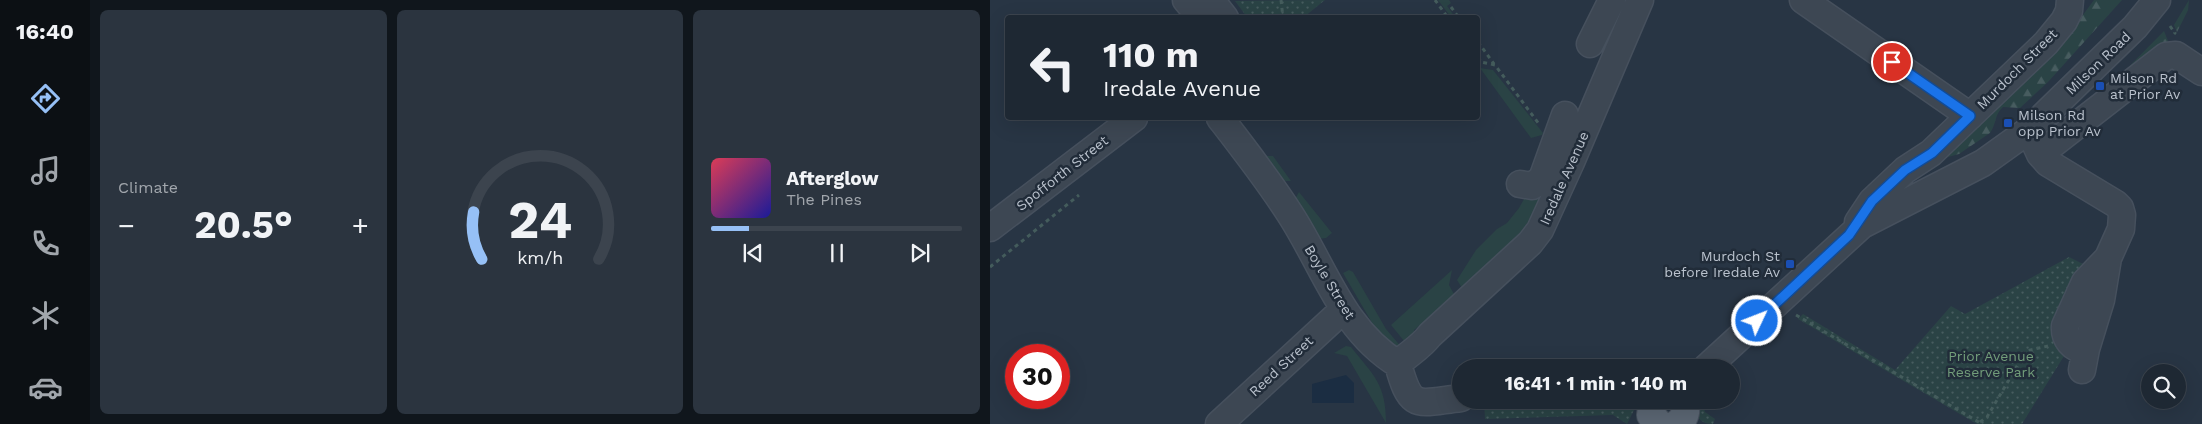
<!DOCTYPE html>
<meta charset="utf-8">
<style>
:root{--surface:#1e2833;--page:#2b343f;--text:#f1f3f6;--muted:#a1a6ac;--line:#3c444e;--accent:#96c0f6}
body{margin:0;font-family:"Work Sans",sans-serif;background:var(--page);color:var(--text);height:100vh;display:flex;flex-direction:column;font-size:19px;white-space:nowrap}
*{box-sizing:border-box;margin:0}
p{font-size:16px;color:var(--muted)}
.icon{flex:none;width:28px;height:28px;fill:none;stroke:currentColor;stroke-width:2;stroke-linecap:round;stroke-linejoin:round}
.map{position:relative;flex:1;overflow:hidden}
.drawer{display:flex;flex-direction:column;gap:10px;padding:10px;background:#10161c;width:900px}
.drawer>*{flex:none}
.top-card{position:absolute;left:15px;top:15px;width:475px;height:105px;border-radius:5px;box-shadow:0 5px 20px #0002,0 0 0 1px var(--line);background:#1e2833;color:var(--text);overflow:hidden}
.tools{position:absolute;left:1151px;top:364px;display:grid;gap:10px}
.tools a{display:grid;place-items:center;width:45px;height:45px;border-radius:50%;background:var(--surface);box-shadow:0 5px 20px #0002,0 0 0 1px var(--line);font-size:25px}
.speed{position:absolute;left:15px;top:344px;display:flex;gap:10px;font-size:25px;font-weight:700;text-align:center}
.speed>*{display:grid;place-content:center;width:65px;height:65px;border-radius:50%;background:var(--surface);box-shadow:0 5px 20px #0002,0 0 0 1px var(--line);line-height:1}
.speed .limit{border:8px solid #d22;background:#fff;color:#111}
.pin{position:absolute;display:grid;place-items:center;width:42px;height:42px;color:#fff;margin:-21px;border:2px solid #fff;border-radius:50%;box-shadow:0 1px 5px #0007}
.me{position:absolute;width:55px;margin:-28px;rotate:47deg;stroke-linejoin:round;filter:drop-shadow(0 0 4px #0008)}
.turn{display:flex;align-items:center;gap:18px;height:105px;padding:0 15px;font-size:22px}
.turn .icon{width:65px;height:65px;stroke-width:2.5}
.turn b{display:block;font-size:35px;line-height:42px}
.big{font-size:38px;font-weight:700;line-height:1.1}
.drawer .tile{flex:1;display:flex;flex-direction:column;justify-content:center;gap:8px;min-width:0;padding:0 18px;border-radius:8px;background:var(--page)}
.drawer .dial{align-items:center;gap:0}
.dial svg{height:130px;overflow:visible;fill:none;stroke:var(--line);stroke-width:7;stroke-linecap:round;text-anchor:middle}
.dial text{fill:var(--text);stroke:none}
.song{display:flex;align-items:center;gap:15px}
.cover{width:60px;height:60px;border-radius:8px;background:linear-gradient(135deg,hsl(350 70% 55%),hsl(240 70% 35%))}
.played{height:5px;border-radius:2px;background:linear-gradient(90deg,var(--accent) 15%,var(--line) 15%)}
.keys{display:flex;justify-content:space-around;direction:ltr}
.heat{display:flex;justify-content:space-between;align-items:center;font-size:28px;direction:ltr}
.drawer .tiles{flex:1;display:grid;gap:10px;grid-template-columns:repeat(3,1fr)}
.trip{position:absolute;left:462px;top:359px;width:288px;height:50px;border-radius:25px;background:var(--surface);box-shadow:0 5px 20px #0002,0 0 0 1px var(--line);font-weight:700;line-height:50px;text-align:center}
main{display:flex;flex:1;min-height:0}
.tabs{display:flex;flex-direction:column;width:90px;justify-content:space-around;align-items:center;background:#0c1014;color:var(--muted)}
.tabs .icon{width:35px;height:35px}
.tabs .selected{color:var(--accent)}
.tabs b{font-size:22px;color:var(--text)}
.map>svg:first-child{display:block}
.grass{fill:#2a4345}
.forest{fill:url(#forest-firs)}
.park{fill:url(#park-dots)}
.water{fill:#1b2d42}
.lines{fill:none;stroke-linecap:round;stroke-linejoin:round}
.minor-casing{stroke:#46505d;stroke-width:29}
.major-casing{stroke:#46505d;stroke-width:30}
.path{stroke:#445c5c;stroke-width:3;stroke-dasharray:4 4;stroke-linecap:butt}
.minor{stroke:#3d4753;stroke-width:26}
.major{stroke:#5b6673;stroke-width:28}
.route-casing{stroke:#114b97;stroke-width:12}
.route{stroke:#1a73e8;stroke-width:9}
.transit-dot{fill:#1a4fb4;stroke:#212c39;stroke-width:2}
.labels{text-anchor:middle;stroke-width:5;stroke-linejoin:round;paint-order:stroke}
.street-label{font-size:14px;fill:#bac2cd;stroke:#212c39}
.poi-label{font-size:14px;fill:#bac2cd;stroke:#212c39;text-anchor:start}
.park-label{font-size:14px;fill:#729d7a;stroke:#212c39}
</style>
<main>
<nav class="tabs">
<b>16:40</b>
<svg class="icon selected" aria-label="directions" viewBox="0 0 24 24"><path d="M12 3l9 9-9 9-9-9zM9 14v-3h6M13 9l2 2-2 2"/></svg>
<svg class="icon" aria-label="music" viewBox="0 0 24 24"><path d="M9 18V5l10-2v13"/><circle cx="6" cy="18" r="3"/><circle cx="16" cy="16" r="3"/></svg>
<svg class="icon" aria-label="phone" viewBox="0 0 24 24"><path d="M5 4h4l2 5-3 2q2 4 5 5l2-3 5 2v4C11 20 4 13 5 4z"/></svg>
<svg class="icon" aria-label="climate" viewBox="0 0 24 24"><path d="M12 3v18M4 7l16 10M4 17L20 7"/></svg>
<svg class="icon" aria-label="car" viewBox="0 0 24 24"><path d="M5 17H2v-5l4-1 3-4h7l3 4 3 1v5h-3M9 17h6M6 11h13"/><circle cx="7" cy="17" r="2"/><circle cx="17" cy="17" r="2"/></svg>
</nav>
<section class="drawer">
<div class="tiles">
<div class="tile"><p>Climate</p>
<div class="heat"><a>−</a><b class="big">20.5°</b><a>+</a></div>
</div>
<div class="tile dial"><svg viewBox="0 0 100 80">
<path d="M14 69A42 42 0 1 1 86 69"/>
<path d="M14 69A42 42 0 0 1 9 40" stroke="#96c0f6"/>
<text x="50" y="56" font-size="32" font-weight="700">24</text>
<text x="50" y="72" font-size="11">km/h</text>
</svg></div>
<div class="tile">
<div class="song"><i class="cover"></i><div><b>Afterglow</b><p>The Pines</p></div></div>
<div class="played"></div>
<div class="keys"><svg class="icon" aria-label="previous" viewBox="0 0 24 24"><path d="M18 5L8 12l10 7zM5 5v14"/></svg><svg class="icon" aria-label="pause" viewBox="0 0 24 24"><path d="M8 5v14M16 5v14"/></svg><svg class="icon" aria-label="next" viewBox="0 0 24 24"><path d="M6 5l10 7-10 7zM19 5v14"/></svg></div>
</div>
</div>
</section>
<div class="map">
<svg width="1212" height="424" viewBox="0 0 1212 424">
<defs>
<pattern id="forest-firs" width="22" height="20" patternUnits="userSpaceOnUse" patternTransform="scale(1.25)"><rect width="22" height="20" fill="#2a4345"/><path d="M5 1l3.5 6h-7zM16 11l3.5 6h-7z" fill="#475c5f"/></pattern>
<pattern id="park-dots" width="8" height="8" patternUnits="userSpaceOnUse" patternTransform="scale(1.25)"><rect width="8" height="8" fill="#2a4345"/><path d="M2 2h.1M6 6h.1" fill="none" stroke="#475c5f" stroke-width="1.8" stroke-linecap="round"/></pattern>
</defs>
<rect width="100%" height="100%" fill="#283544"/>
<path class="grass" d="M490 68 503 70 553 133 552 135 541 138Z
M276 156H283L301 181H285L271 159Z
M539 190 555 196 539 228 472 288 467 280 486 250 507 229 517 223 529 208Z
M309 192 342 233 336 238 328 239 305 199Z
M359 270 363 272 396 329 413 349 392 337 388 333 353 273Z
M462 270 459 285 465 296 424 330 425 342 419 347 401 325Z
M356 346 361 347C384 376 396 384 396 423L357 356 344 353Z"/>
<path class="forest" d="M448 0H459L461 3 457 6 465 17H461Z
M1104 0H1132L1058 82 1030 108 1013 107C1004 115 1007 123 1000 133L969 154 958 157 957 156 1073 42Z
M1199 0 1198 10 1187 32 1184 25Z
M1174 31 1180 46 1113 93Z"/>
<path class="park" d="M335 0 314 17H257L245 1Z
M1079 257 1095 265 1066 329 1067 348 1074 356 1032 424H987L808 319 813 314 905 370 961 306 975 314Z
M638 358 653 367H493V366Z
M494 400H649L637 424 623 415 495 419Z
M705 400H712L715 412 725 419 723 424C707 424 705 413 705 400Z"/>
<path class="water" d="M22 372 26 376V391L16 385 14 379Z
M356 375 364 383V403H322V384Z"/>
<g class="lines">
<defs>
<path id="minor" d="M196 0 211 18
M221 0 235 18
M813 0 980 116
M600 44 622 0
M230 118C254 149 279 181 300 214 334 266 352 330 408 364 421 412 427 403 471 398
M1039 130 1050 154 1058 163 1126 204 1130 208 1132 215 1131 229 1118 258 1111 300 1096 349 1092 370
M1050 154 1176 56 1186 55 1212 72
M530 184 542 186 552 179 575 115
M868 222 882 201 915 170 941 153 1056 43 1074 21 1079 11 1080 0
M0 228 144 118
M1096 349C1082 350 1074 338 1075 326L1095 282 1118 258
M408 364C419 353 430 348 440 335L540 243 550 230 581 162 650 0
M716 368 872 225 993 163 1039 130 1145 27 1167 0
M229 424 354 309"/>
<path id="major" d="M663 400 661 415 669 424
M687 424C696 418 697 409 693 400"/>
</defs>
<use href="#minor" class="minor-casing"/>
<use href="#major" class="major-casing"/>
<path class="path" d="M291 0 293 18
M445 0 458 18
M461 7 469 18
M1180 26 1185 33 1184 34
M488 42 504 64
M488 57 491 62 505 65 549 124
M0 267 89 195
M806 315 992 424
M990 422 997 417 1036 351 1058 346"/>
<use href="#minor" class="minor"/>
<use href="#major" class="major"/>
</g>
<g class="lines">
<defs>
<path id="route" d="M767 321 859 235 882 201 915 170 942 153 980 116 902 62"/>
</defs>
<use href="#route" class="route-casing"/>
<use href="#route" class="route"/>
</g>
<g class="transit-dot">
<rect x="1105" y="81" width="10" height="10" rx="2.5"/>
<rect x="1013" y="118" width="10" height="10" rx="2.5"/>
<rect x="795" y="259" width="10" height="10" rx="2.5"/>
</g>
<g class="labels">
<g class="street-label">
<text transform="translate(1108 63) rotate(-44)" y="5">Milson Road</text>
<text transform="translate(1027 69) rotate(-45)" y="5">Murdoch Street</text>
<text transform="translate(72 173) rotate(-38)" y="5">Spofforth Street</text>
<text transform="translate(574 178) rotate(-66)" y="5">Iredale Avenue</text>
<text transform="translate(340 282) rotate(59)" y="5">Boyle Street</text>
<text transform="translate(291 366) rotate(-43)" y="5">Reed Street</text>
</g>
<g class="poi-label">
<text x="1120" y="83">Milson Rd<tspan x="1120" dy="16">at Prior Av</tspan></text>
<text x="1028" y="120">Milson Rd<tspan x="1028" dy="16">opp Prior Av</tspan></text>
<text x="790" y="261" text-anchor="end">Murdoch St<tspan x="790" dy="16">before Iredale Av</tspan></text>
</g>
<g class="park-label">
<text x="1001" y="361">Prior Avenue<tspan x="1001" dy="16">Reserve Park</tspan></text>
</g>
</g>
</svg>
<div class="tools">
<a><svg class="icon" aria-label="search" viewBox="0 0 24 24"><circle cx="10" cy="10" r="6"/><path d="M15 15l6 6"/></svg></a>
</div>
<div class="speed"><div class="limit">30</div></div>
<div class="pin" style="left:902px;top:62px;background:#d93025"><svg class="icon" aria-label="arrive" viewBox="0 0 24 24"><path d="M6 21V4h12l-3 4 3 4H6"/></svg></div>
<svg class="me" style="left:767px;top:321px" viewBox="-20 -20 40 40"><circle r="17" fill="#1a73e8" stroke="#fff" stroke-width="3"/><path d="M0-11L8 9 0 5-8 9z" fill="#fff"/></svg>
<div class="trip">16:41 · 1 min · 140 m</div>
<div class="top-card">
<div class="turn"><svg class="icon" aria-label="left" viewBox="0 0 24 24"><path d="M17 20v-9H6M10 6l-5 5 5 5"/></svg><div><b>110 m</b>Iredale Avenue</div></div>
</div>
</div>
</main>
